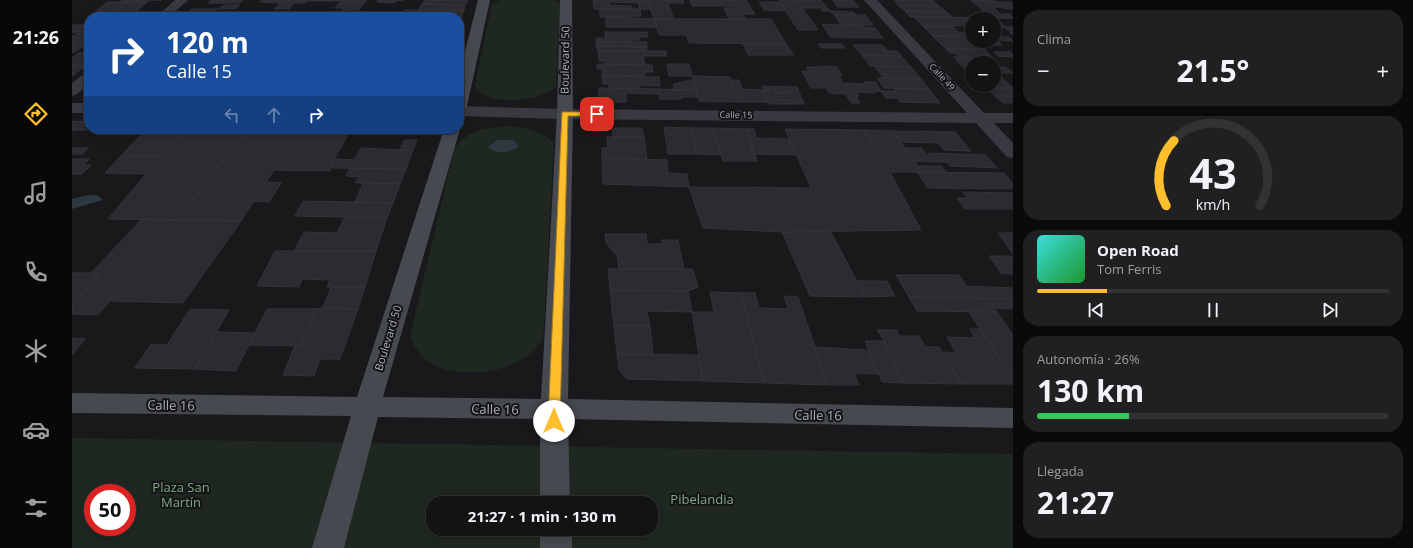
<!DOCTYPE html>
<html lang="es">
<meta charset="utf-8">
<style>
:root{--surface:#131315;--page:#202022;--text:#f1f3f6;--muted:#9d9ea0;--line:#323234;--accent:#ffbf2d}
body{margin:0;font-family:"Open Sans",sans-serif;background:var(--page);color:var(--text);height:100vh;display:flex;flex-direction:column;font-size:15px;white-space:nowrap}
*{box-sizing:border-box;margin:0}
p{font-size:13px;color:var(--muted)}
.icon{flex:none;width:22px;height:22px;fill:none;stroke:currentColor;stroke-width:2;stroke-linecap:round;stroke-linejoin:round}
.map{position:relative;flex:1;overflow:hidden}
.details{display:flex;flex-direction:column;gap:10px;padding:10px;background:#0a0a0c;width:400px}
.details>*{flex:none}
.guide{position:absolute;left:12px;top:12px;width:380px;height:122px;border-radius:16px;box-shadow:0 2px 10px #0003,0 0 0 1px var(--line);background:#1a4fa0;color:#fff;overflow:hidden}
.buttons{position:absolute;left:893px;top:12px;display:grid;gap:8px}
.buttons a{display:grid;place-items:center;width:36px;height:36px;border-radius:50%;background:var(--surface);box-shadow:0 2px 10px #0003,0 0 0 1px var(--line);font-size:20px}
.speed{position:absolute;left:12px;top:484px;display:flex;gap:8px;font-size:20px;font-weight:700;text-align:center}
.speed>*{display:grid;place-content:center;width:52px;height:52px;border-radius:50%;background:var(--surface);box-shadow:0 2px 10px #0003,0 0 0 1px var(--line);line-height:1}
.speed .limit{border:6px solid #d22;background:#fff;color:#111}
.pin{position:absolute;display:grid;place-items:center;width:34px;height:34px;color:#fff;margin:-17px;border-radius:8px;box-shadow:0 2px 6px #0006}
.me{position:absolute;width:44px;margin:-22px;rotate:0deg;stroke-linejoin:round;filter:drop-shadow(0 0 3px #0008)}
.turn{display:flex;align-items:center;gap:14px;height:84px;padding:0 16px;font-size:18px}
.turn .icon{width:52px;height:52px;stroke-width:2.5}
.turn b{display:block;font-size:28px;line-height:34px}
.lanes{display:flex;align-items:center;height:38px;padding:0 16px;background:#0003;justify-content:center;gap:20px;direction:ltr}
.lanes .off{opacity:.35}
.big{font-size:30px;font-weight:700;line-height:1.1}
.details .card{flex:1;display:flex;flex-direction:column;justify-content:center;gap:6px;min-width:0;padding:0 14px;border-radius:16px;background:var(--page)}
.details .dial{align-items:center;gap:0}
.dial svg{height:104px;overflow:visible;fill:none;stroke:var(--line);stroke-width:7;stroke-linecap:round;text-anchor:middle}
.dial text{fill:var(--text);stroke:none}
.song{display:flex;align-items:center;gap:12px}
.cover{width:48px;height:48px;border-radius:6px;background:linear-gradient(135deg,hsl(180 70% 55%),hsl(130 70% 35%))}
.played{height:4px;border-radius:2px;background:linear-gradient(90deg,var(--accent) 20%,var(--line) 20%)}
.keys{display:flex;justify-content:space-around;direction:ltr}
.heat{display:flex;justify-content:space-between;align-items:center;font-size:22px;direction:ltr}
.charge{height:6px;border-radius:3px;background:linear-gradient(90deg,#34c759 26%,var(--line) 0)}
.trip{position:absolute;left:354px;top:496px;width:232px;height:40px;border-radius:16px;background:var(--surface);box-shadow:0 2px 10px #0003,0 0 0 1px var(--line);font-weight:700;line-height:40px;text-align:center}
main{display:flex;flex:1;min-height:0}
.dock{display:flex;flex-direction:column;width:72px;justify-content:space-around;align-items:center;background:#080808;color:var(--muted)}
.dock .icon{width:28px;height:28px}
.dock .active{color:var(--accent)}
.dock b{font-size:18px;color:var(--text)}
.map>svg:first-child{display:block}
.green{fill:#1e2720;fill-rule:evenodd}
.water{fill:#2d3841}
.building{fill:#2c2c30;stroke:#333338}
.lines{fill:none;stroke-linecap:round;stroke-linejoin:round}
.street{fill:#393a41;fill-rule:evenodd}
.secondary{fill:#474951;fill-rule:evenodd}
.route{fill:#ffbf2d;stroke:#a67c1d}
.labels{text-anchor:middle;stroke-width:4;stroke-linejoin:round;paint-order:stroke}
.far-street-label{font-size:9px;fill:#aaafbc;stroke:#141417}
.street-label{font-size:11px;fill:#aaafbc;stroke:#141417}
.near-street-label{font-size:13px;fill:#aaafbc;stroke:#141417}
.near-park-label{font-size:13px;fill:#80a984;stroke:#141417}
</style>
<main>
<nav class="dock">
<b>21:26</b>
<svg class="icon active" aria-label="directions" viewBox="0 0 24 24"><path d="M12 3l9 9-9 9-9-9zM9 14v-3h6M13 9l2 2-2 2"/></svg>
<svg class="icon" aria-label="music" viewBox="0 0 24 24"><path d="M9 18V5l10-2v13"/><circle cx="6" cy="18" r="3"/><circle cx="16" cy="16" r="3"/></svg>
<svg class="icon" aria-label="phone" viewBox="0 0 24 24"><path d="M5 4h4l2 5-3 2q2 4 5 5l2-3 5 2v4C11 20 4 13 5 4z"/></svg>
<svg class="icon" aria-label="climate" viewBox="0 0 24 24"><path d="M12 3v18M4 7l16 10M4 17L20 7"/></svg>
<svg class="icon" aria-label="car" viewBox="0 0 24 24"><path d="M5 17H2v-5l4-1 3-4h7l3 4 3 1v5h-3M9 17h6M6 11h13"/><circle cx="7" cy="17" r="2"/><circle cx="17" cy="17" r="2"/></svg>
<svg class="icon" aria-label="filters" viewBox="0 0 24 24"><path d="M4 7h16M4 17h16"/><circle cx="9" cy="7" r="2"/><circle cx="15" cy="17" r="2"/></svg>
</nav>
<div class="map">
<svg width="941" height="548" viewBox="0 0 941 548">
<rect width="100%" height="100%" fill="#19191c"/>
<path class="green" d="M428 0H483L488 3 484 88C466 101 422 107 404 89L403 84 420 4Z
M434 126C453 127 467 130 482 143L472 328C471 332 471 337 470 340 469 343 465 346 464 348 444 371 397 378 369 368 353 362 343 351 338 336L382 150C395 130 411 128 434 126Z
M0 438 482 446 483 445 514 447 941 454V548H0ZM21 493H55V527H21ZM361 503H579V529H361Z"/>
<path class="water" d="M425 140H441L447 146C436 154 426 155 416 147Z
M17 195H25L31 200 0 209V199Z"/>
<path class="building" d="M51 0H89H77L75 2H48Z
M139 0H171L167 3H136Z
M191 0H211L208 3 188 2Z
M211 0H235L233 3H222L217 9H203Z
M235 0H265L264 1H234Z
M265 0H279L273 8H263L269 1H264Z
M279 0H295L282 15H267Z
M306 0H331L323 1 322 3 305 2Z
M353 0H396L393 5 350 4Z
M521 0H575L578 9H568L566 3 537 2V5L559 6 560 9H522Z
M575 0H611L612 3H596L602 19H582Z
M618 0H674L683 14H671L674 19H657L652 8H663L662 6H620Z
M707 0H725L746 30H726Z
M725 0H749L758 11H751L749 8H731Z
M761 0H781L787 7H766Z
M824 0H860L867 6H827L823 1Z
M899 0 924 1 931 7H921L928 14H938L941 18H919Z
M36 2H75L63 12 24 11Z
M687 2H708L714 11 692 10Z
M925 2 941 3V9H933Z
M350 4 393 5 392 10H346Z
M157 5H168L163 9H147L150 6Z
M827 6H867L874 12 833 11Z
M120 9H147L142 11 152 13 147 17H112Z
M528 9H568L569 16 528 17Z
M333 10H392L389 18 329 17Z
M41 11 63 12H75L68 17H32Z
M758 11 781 12 784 15H762Z
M833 11 874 12 881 17H838Z
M197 13H224L221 17H193Z
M762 15H793L801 25H769Z
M534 17 582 19 585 27H534Z
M842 17 918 18H923L934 27H922V19H900V26H851Z
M582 19H699L714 44 617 43 614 35H587Z
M14 24H17V32H2Z
M750 24 769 25 770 26 789 25 791 27 803 28 811 38 758 37Z
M0 25H13L0 33Z
M851 26H880L886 32 899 33 900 37 861 36Z
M932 27H941V35Z
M533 32H575L576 37H566L567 40H560V42H524V38H534Z
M5 33 17 34V44L0 43V37Z
M861 36 900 37V41H922V37H937L941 41 925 40 930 45 908 46 912 49H874Z
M524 42H575V47L524 46Z
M0 43 15 44 1 53Z
M671 44H714L722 55H676Z
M746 44H770L773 48H749Z
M781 45H810L816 51H825L829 56 790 55Z
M524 46 575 47 574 51H526Z
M874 49H912L921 58 887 57 883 53H878Z
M526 51H594V56H571L573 65 533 64V61H527Z
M921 52H939L941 57 926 56Z
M7 53H17V63L15 65H0V58Z
M790 55 829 56 839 67 798 66Z
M882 57 913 58 918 63H900V72H895Z
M525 64 580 65 581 72H573V76H530V69H525Z
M595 64H617L620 76H597Z
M0 65H15L0 76Z
M750 66 765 67 770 76H767L771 83 795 84 792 82H804L809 91H802L803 93 785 92 787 96H784L788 103H779L774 94 757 93 754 88H739L730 71 737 72 734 67H751Z
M803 66 839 67 849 79 811 78Z
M922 67H934L941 73H922Z
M922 73H925L941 88H911L908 85H922Z
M530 76 587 77 588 86 568 85V89L537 88V84H531Z
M620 76 658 77 668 102 627 101Z
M805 78 849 79 857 89 812 88Z
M659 80H667L670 89 692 90 697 102H668Z
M615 81H622L624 90H602V84Z
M690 86 725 87 726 90H717L718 93H704L703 89H695L700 100 731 101 733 104H697Z
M527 88 587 89V94L554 93V102H527Z
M822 88 857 89 868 103 828 102 825 98H814L809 91H824Z
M914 88H941V96H923Z
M587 89 624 90 626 97H609V99H588Z
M695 89H703L704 93H718L717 90H726L731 101 700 100Z
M923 96H941V103H931Z
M0 121 17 122V127L14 130H2L0 131Z
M592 127 620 128 625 154H596Z
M540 128H570L572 137H541Z
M620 128H641L649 155 625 154Z
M641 128 674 129 685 161H651Z
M74 129H112L89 156H49Z
M112 129H175L106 220 36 219Z
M175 129H228L169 221 106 220Z
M228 129H279L257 168 258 171 202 170Z
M279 129H312L311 132 278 131Z
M674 129H682L684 138 717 139 724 155 681 154Z
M713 129 792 130 818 172 849 230 710 232 631 228 617 187 739 188Z
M792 130 821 131 850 172H818Z
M821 131 883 132 899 151 872 150 866 143 829 142Z
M535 137H572L575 159 530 158V148H536Z
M332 140H345L341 150H328Z
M0 148H16L10 154H0Z
M289 148 328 150H341L334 169 257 168 262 159 282 160Z
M833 148H849L862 162 842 161Z
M856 153 914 155 925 168 878 166 875 162H862Z
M49 156H89L74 174 33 173Z
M530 158 595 160 596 173 615 174 617 187 531 184Z
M0 159H17L12 165H19L10 174H0Z
M846 166H869L875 173 850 172Z
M278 168 334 169 328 184 291 183H283L287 177 274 176Z
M845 172 932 173 941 184V189L856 188Z
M194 182 209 183 197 202 181 201Z
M291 183 328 184 321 203 283 202Z
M891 192 941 193V209H893L885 198H896Z
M231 201 283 202 321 203 315 218 223 216Z
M273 217 315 218 304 251H222L232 232 265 233Z
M70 219 106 220 26 315 0 314V307L27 273H19Z
M106 220 169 221 111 303 39 301Z
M710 232H759L793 297 738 296Z
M926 233H941V254Z
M533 234H574L575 244H590L589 240H606L612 269H547L545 256 534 243Z
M203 251H304L293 287H255L258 280 230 279 227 287 185 286Z
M917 256H941V274L929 273Z
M536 269H621L626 287 616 291 538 290Z
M0 273H27L0 307Z
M824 275H887L902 298 837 297Z
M785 281H815L823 296 793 297Z
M894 286 941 288V299L902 298Z
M259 287H293L286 309 251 308Z
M538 290 616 291 620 312 575 311 578 326H542Z
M638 292 669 293 692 383 631 381 620 312H642Z
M669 293H683L687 308 716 309 712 296 726 297 756 385 692 383Z
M837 297 915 298 925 312 845 311Z
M915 298 941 299V309L922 308Z
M251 308 286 309 268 359H248L242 376 211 375 223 345 229 346 244 309Z
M118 309 157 310 123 369 63 368 79 344 95 345Z
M195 309H244L229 346 177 345Z
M897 312H925L941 335V380Z
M542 326H578L581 354H545Z
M898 329H909L941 380V384H889L870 352 884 353 875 337 903 338Z
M805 330H824L827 336H847L853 347H867L889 384 831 383 812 341Z
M145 332 183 333 164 371 123 369Z
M0 338 13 339 0 355Z
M793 341H812L831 383 810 382Z
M743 347 796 350 806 374 782 373 787 385H756Z
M545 354 626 355 631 381 555 379 547 370Z"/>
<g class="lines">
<path class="street" d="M103 0H116L97 17H84Z
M792 0H805L912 113H941V123H922L941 143V158L935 157 904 123 493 119 387 116V106L493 109 895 113Z
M17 73V84L5 94 0 96V83L12 74Z
M0 103H17V113H0Z"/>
<path class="secondary" d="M406 0H418L395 106 393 109 387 111V75Z
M488 0H500L501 114 496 399 941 408V428L496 419 498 503H468V419L306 417 272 548H240L279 416 0 413V393L285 397 372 129H387V127L388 129 311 397 469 399 485 114Z
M468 529H500V548H468Z"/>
</g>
<path class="route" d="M490 112H525L528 114 525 116H496L488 421 486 424 482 425 478 424 476 421Z"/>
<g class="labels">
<g class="far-street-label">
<text transform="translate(870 77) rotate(47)" y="3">Calle 49</text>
<text transform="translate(664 115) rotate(1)" y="3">Calle 15</text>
</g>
<g class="street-label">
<text transform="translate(493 60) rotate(-89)" y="4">Boulevard 50</text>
<text transform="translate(316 338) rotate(-73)" y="4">Boulevard 50</text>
</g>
<g class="near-street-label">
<text transform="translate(99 405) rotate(1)" y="5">Calle 16</text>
<text transform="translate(423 409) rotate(1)" y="5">Calle 16</text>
<text transform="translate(746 415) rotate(1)" y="5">Calle 16</text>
</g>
<g class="near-park-label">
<text x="109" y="492">Plaza San<tspan x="109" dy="15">Martín</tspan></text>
<text x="630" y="504">Pibelandia</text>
</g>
</g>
</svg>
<div class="buttons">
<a>+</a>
<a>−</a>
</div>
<div class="speed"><div class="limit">50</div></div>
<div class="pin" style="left:525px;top:114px;background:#d93025"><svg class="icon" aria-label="arrive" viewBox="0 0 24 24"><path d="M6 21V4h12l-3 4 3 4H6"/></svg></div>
<svg class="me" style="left:482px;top:421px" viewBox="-20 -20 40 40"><circle r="19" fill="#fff"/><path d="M0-13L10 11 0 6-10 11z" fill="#ffbf2d"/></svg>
<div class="trip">21:27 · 1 min · 130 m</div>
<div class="guide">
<div class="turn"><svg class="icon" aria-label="right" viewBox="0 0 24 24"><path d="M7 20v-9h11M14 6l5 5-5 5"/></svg><div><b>120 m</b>Calle 15</div></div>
<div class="lanes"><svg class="icon off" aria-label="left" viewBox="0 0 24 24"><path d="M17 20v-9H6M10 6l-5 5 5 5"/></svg><svg class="icon off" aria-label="ahead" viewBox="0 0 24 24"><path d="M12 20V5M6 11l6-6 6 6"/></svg><svg class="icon" aria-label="right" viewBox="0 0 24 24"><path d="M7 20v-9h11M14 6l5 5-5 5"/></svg></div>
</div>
</div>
<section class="details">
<div class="card"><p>Clima</p>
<div class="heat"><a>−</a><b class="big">21.5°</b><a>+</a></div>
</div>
<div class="card dial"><svg viewBox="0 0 100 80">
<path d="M14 69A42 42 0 1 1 86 69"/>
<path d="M14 69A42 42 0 0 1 20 19" stroke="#ffbf2d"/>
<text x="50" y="56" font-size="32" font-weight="700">43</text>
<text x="50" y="72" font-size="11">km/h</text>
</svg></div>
<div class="card">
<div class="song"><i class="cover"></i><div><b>Open Road</b><p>Tom Ferris</p></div></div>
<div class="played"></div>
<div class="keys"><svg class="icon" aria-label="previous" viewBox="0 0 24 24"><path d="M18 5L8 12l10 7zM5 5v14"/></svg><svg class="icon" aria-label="pause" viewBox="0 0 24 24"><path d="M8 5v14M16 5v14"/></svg><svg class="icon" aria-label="next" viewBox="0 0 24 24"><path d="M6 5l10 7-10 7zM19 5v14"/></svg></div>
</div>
<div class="card"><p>Autonomía · 26%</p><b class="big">130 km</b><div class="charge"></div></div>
<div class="card"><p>Llegada</p><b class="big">21:27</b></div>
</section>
</main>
